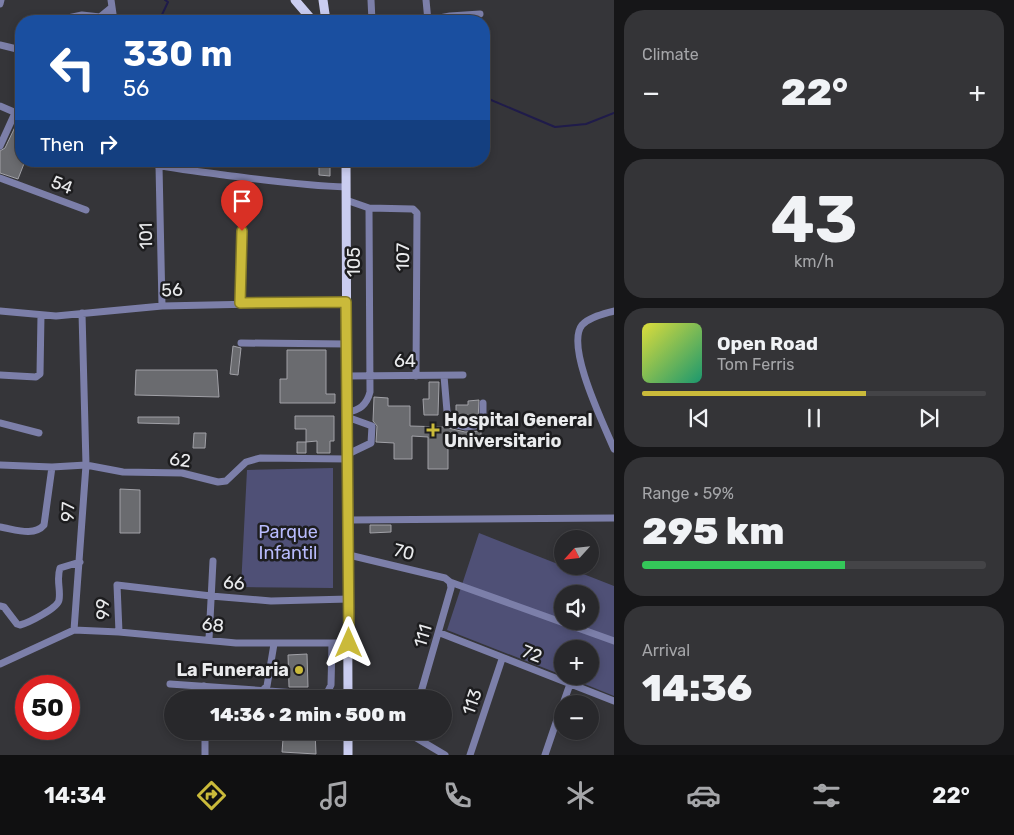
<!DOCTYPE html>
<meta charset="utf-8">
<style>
:root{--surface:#28282b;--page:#343437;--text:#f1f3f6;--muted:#a5a6a9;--line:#444447;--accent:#caba3a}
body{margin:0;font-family:Rubik,sans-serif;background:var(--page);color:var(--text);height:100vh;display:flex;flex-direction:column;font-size:19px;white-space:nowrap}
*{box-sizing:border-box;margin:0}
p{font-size:16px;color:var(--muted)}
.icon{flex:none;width:28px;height:28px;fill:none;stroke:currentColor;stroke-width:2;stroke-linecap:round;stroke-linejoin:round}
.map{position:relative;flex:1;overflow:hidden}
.sheet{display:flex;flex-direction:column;gap:10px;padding:10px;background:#161618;width:400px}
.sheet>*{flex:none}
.hud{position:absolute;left:15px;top:15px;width:475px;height:152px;border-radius:20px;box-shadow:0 2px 8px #0003,0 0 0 1px var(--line);background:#1a4fa0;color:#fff;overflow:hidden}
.needle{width:32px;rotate:243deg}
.tools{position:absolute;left:554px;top:530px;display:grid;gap:10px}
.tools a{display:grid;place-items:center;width:45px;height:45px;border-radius:50%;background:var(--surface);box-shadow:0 2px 8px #0003,0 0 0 1px var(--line);font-size:25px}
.speed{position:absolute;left:15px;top:675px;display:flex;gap:10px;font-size:25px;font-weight:700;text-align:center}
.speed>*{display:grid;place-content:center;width:65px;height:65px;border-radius:50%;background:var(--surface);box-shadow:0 2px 8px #0003,0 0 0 1px var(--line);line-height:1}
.speed .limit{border:8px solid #d22;background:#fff;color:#111}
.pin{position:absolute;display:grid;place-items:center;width:42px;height:42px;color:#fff;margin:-51px -21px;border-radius:50% 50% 50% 0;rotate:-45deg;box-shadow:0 0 5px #0007}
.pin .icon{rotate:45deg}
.me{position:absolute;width:55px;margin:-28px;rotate:0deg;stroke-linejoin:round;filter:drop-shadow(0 0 4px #0008)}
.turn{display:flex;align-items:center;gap:18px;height:105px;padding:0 25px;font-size:22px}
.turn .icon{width:65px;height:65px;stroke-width:2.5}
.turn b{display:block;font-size:35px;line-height:42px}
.then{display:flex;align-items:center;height:48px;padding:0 25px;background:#0003;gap:10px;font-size:19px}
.big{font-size:38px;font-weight:800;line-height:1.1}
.sheet .card{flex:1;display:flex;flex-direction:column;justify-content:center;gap:8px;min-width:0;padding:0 18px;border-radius:20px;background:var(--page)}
.sheet .dial{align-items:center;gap:0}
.dial b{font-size:65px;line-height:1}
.song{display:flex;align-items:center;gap:15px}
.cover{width:60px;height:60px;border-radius:8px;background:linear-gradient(135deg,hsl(60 70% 55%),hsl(160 70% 35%))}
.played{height:5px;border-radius:2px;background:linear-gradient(90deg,var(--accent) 65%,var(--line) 65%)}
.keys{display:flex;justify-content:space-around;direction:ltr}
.heat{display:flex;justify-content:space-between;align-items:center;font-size:28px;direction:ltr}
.charge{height:8px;border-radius:4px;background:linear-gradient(90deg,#34c759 59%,var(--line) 0)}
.trip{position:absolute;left:164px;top:690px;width:288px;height:50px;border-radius:25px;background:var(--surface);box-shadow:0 2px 8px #0003,0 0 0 1px var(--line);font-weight:800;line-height:50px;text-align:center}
.tab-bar{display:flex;height:80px;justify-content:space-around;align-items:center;background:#101011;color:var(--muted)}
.tab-bar .icon{width:35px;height:35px}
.tab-bar .on{color:var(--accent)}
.tab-bar b{font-size:22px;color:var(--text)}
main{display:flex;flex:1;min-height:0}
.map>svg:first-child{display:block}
.green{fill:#4f5076;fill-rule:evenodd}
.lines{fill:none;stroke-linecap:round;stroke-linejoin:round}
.stream{stroke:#1f1b4a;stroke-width:2}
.building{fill:#6a6b6f;stroke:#a1a1a7}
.minor{stroke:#7c7fa9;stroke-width:7}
.major{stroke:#cacdf0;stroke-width:9}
.route-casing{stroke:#837926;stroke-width:12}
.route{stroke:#caba3a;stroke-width:9}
.poi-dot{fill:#caba3a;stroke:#1d1d1f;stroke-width:2}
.labels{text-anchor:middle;stroke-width:5;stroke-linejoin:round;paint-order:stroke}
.street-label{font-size:18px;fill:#eaebed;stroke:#1d1d1f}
.poi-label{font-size:18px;font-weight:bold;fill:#eaebed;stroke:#1d1d1f;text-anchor:start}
.park-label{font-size:18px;fill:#b8bbfc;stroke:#1d1d1f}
</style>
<main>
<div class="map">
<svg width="614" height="755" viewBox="0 0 614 755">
<rect width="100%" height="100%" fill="#353539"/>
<path class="green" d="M333 468V588L241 587 247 470Z
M479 533 614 586V696L565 676H590V649H562V675L447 630ZM562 594H590V621H562Z"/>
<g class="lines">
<path class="stream" d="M159 21 168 2 165 0
M484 97 555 127 586 124 614 113"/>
</g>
<path class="building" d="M15 127 21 129V161H25L18 179 0 173V151L5 148Z
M319 161H330V176L319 175Z
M233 346 241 348 238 375 230 374Z
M287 350H326V394H335V403H280V379H287Z
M136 370H217L219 397 135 395Z
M429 382H439L438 415H424L423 399H429Z
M374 397 388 398V406H410V426L444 427 465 432 481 431V445H448V469H428V437L412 436V459H394V443L376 442 377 426 373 421Z
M479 400 478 420 468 421V415H456V405H468V401Z
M295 416H334V441H330V453H317V441L306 442V429H295Z
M138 417H179V424L138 423Z
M194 433H206L205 448H193Z
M297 442H306V453H297Z
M120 489 140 490V533H120Z
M370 525H391V532L370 533Z
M307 654 308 687H289L288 655Z
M290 731H315L316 754 282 752 283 739 290 740Z"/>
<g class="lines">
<path class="minor" d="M111 0 114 21
M371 0 372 21
M426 0 428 21
M0 4 1 0
M429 20 450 16 480 14
M67 21 68 18 82 15 100 17 111 8
M0 45 21 50
M0 106 21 115
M0 146 15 113
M140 161C168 169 196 171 224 175 264 180 305 186 346 187
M159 166 162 306
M0 178 86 210
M346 200 369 208 413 209 417 213 416 376
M240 303 243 178
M0 311 56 316 162 306 346 302
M614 311C604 314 589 317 582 325 565 346 604 425 614 449
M241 343 346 344
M0 375 36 377 40 374 41 315
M346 376 463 375
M444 376 448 423 466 427 483 425V403
M347 412C360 411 367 404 370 392L369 208
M347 417 372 426 371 443 348 454
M0 423 39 433
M0 465 52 467 86 465 123 472 182 473 218 482 226 481 246 462 260 458 348 459
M349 520 614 518
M0 527C14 529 34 537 44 525L52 467
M349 555 445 578 450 582 614 641
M0 606 4 607 17 624 20 625C28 623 58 608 59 600 61 589 56 580 60 568L80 562
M74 630 86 465 82 313
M119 632 117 585 211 596 271 601 349 599
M440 633 614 701
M209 639 213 561
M0 664 74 630 119 632 236 643H349
M170 684 326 695 331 685 332 643
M204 686V699
M264 689 267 686 274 644
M419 699 451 588 450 582
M563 704 570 684
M205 731V755
M410 731 413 736 445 755
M323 734V731
M470 755 502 659
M545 755 562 705"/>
<path class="major" d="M295 0 313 21
M323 0 326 21
M346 161 348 699
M348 755V731"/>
</g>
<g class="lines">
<defs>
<path id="route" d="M242 231 240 303 346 302 349 643"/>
</defs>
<use href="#route" class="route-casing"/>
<use href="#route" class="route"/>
</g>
<g class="poi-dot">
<path d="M430.5 422.5h5v5h5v5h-5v5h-5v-5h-5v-5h5z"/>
<circle cx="299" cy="670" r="5"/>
</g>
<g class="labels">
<g class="street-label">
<text transform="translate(62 185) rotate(21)" y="6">54</text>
<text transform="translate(146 236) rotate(-91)" y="6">101</text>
<text transform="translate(403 257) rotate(-89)" y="6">107</text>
<text transform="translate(354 262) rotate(-90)" y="6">105</text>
<text transform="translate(172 290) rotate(-3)" y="6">56</text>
<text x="405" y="367">64</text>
<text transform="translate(180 460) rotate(7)" y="6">62</text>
<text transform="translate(68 512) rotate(-87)" y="6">97</text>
<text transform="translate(404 552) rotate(14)" y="6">70</text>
<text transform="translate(234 583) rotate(4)" y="6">66</text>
<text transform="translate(103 609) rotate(-92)" y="6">99</text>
<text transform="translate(213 625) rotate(6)" y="6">68</text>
<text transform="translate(423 636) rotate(-73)" y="6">111</text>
<text transform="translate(532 654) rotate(21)" y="6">72</text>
<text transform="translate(472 702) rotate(-71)" y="6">113</text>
</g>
<g class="poi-label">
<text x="444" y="426">Hospital General<tspan x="444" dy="21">Universitario</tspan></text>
<text x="289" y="676" text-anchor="end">La Funeraria</text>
</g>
<g class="park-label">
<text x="288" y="538">Parque<tspan x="288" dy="21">Infantil</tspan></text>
</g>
</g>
</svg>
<div class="tools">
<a><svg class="needle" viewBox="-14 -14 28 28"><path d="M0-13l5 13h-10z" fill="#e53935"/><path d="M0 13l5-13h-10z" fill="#a5a6a9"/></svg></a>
<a><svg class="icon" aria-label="sound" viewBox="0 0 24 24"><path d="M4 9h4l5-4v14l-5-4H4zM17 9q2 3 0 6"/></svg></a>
<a>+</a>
<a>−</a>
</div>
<div class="speed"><div class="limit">50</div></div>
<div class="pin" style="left:242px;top:231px;background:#d93025"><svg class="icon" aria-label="arrive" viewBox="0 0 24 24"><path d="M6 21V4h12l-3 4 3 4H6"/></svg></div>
<svg class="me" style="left:349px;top:643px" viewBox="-20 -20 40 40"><path d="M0-17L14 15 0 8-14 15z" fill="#caba3a" stroke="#fff" stroke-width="4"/></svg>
<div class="trip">14:36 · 2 min · 500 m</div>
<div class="hud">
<div class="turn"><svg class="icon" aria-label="left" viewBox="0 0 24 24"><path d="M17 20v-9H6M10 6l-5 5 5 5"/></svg><div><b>330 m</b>56</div></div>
<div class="then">Then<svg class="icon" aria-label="right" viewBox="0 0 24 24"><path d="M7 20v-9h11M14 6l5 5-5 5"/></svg></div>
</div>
</div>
<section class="sheet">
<div class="card"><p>Climate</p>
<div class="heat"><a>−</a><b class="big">22°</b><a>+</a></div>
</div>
<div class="card dial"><b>43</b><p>km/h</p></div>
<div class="card">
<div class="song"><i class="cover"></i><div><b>Open Road</b><p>Tom Ferris</p></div></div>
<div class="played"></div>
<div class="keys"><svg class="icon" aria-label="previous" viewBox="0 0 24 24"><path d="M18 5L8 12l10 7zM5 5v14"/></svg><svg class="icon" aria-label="pause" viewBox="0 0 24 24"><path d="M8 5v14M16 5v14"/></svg><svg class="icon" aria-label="next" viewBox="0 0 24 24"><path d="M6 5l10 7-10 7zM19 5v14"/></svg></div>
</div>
<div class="card"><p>Range · 59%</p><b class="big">295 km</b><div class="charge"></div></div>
<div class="card"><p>Arrival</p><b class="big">14:36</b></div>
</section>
</main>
<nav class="tab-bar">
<b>14:34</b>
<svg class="icon on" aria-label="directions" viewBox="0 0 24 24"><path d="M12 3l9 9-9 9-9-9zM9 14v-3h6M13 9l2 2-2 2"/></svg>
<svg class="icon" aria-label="music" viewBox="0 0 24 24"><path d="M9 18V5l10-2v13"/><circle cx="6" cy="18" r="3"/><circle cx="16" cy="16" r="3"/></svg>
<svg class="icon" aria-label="phone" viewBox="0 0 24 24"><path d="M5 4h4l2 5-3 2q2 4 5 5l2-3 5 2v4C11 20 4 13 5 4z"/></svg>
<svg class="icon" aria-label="climate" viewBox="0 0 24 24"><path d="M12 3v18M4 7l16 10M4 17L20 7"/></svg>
<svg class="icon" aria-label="car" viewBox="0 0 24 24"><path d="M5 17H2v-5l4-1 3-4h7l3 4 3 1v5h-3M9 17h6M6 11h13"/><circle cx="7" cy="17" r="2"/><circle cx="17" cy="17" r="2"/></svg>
<svg class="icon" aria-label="filters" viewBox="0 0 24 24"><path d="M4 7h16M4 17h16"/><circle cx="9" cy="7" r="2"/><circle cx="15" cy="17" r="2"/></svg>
<b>22°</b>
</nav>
